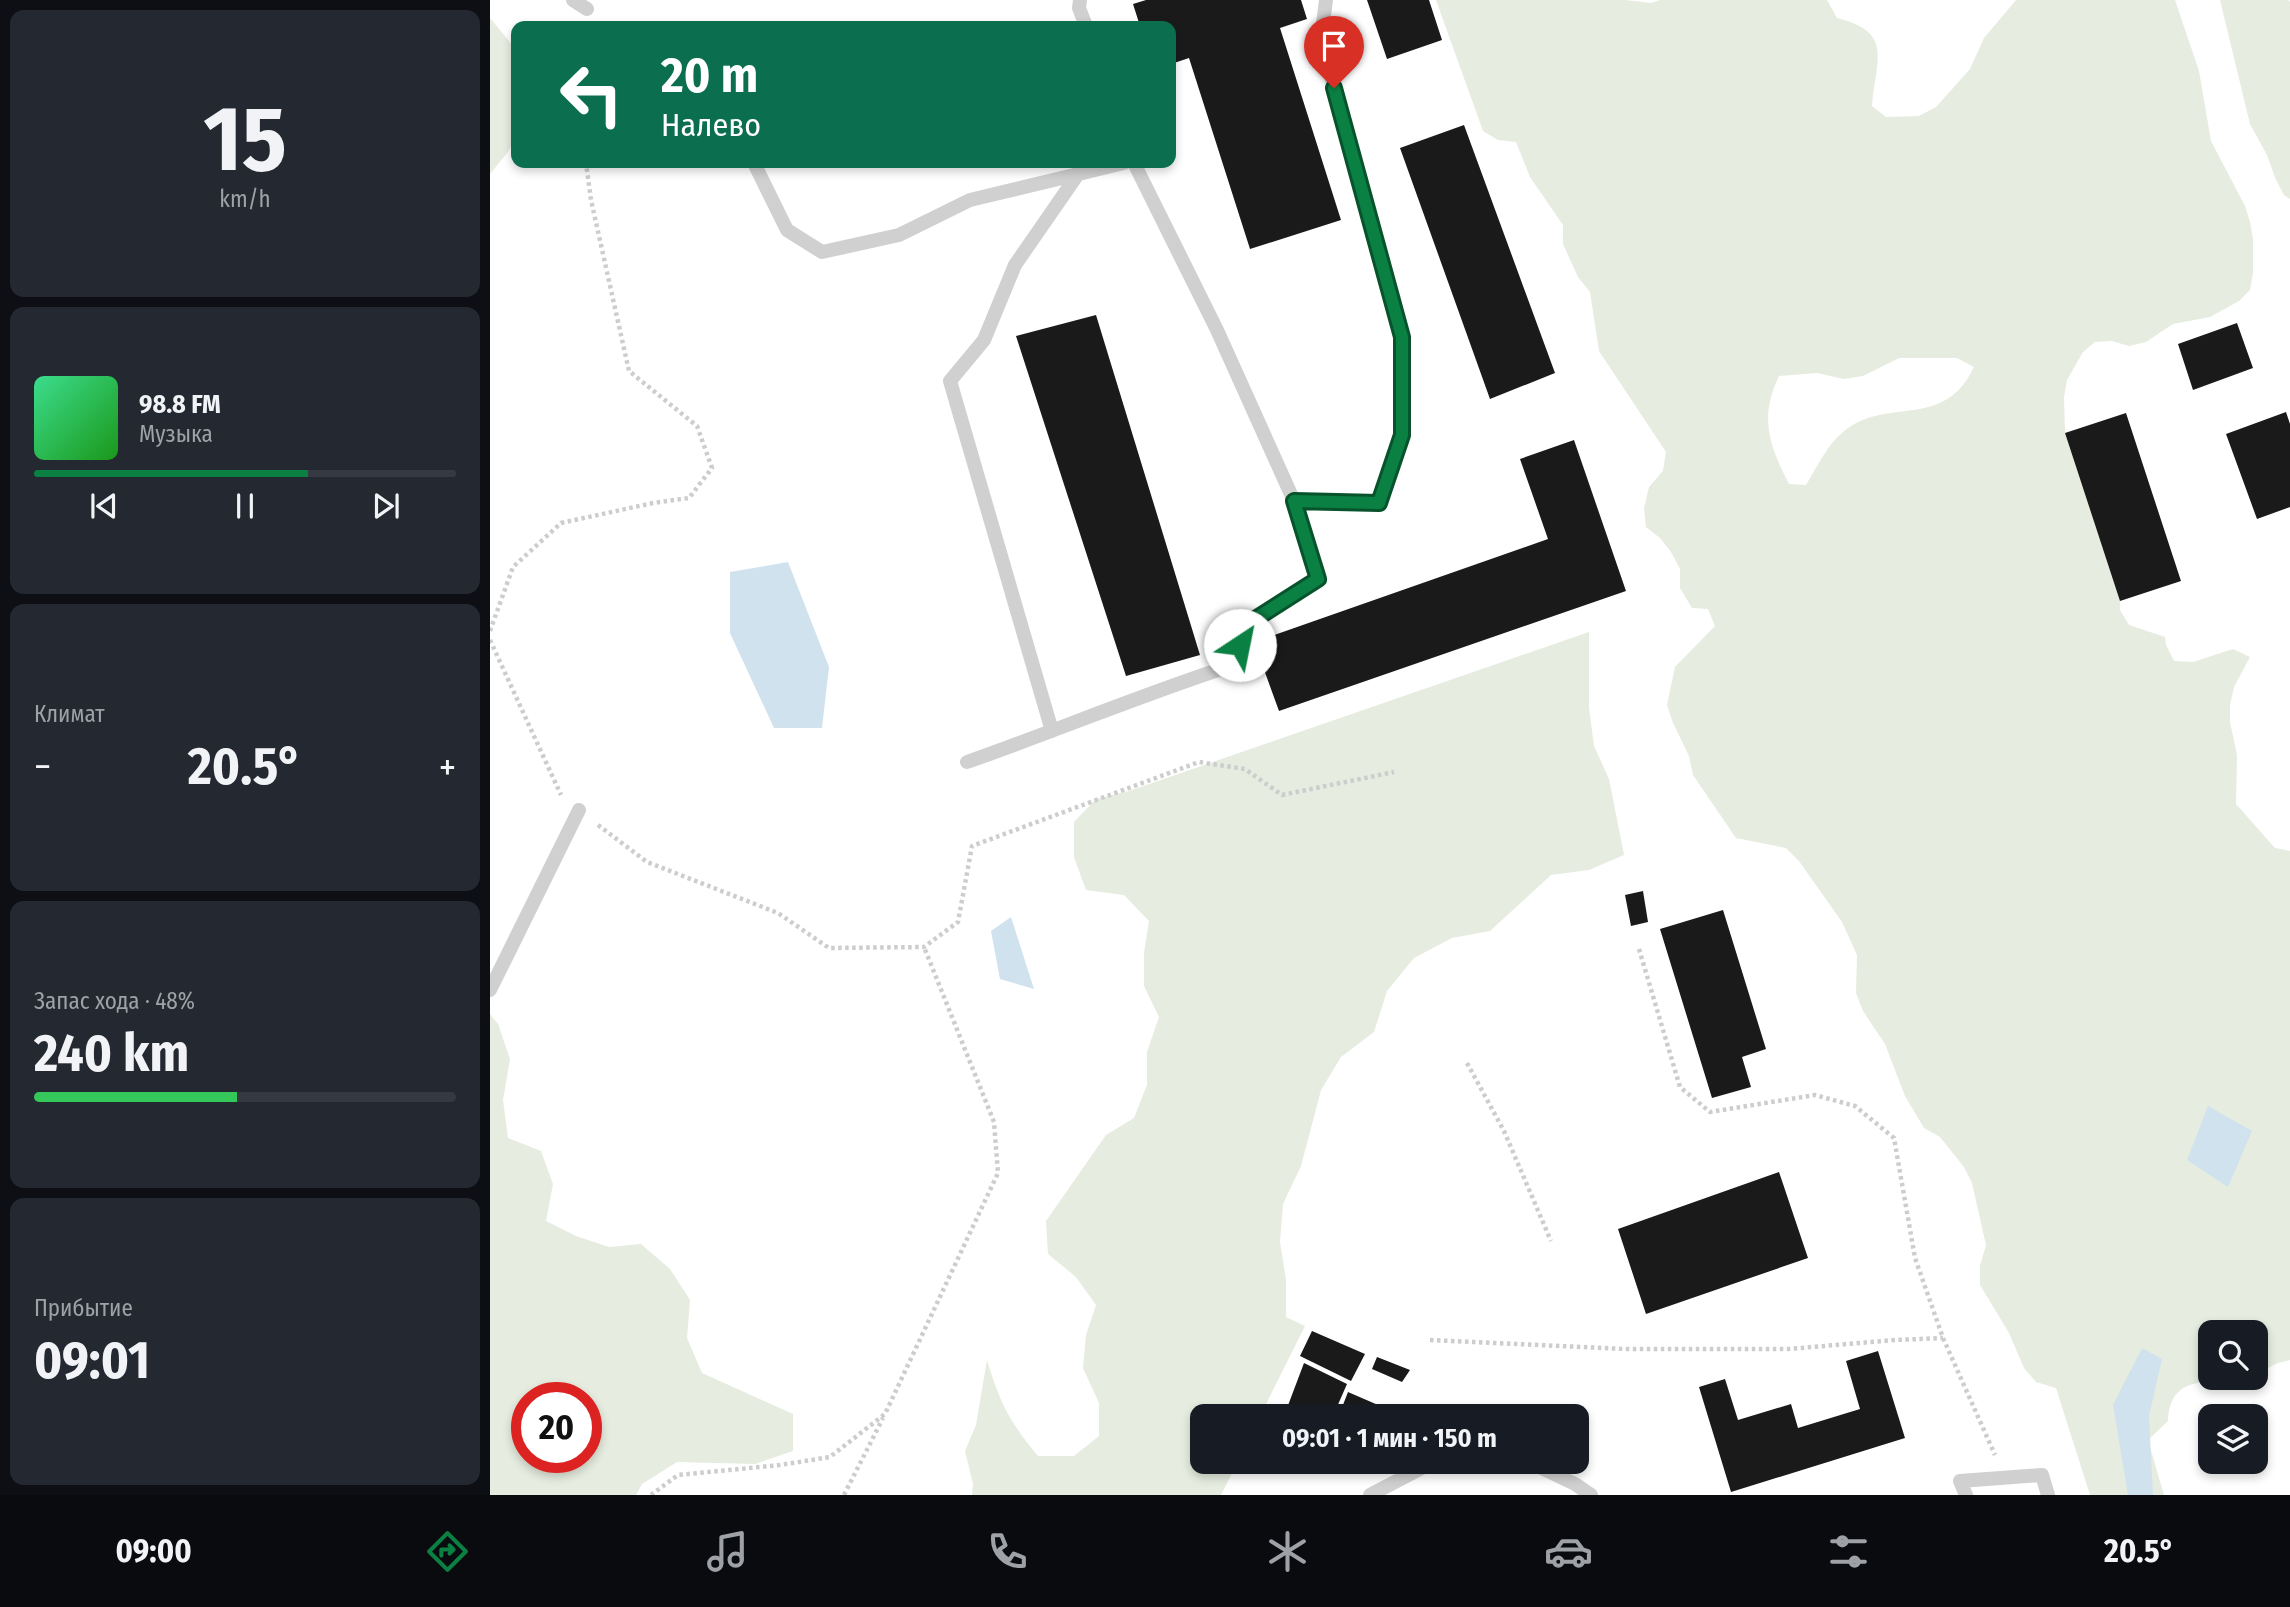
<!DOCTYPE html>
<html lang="ru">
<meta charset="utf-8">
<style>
:root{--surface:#171b24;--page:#242831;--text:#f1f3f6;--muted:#9ea1a6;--line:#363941;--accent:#0b8043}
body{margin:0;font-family:"Fira Sans Condensed",sans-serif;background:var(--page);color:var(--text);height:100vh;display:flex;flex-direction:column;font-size:26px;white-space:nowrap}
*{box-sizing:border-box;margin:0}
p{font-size:23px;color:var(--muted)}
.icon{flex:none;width:38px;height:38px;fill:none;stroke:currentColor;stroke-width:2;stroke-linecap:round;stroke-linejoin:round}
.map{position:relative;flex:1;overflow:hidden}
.panel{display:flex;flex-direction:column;gap:10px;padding:10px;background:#0d0f14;width:490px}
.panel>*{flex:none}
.banner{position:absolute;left:21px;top:21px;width:665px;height:147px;border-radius:14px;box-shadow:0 4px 10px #0003;background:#0b6e4f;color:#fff;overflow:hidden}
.buttons{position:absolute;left:1708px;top:1320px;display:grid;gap:14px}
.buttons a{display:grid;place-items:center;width:70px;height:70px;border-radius:14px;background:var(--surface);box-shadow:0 4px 10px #0003;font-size:35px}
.speed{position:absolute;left:21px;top:1382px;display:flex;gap:14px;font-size:35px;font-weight:700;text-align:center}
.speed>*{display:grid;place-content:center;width:91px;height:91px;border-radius:50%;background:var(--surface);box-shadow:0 4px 10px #0003;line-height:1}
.speed .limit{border:10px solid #d22;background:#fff;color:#111}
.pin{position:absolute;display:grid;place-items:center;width:60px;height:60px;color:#fff;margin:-72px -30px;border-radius:50% 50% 50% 0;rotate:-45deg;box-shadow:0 0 7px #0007}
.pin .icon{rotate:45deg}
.me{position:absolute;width:77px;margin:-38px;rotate:34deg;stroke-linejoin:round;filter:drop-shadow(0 0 5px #0008)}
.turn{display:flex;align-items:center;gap:24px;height:147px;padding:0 35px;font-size:32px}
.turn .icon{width:91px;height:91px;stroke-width:2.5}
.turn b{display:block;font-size:49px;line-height:60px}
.big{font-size:52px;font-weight:700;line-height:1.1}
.panel .widget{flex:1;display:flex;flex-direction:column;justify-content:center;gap:10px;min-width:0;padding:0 24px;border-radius:14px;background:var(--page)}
.panel .dial{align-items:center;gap:0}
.dial b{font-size:91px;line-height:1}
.song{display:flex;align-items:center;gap:21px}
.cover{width:84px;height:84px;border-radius:10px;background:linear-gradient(135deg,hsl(150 70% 55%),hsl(120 70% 35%))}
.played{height:7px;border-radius:4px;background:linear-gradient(90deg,var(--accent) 65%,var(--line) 65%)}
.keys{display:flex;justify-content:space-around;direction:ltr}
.heat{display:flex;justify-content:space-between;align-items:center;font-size:38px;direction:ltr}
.charge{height:10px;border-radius:5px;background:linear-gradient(90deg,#34c759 48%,var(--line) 0)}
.trip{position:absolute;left:700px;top:1404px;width:399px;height:70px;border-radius:14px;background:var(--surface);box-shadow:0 4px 10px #0003;font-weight:700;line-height:70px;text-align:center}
.menu{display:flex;height:112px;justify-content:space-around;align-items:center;background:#090b0e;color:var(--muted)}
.menu .icon{width:49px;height:49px}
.menu .active{color:var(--accent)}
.menu b{font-size:32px;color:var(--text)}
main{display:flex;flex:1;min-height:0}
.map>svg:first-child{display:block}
.green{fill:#e6ecdf;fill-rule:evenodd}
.water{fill:#cfe2ee}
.building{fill:#1a1a1a}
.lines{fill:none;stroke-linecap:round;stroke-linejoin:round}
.path{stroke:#cdcdcd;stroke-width:4.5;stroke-dasharray:3.5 3.5;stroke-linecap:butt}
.lane{stroke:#d0d0d0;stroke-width:14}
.route-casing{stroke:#07532c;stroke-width:18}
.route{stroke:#0b8043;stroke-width:12}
</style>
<main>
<section class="panel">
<div class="widget dial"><b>15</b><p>km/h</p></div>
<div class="widget">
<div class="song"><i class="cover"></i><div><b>98.8 FM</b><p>Музыка</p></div></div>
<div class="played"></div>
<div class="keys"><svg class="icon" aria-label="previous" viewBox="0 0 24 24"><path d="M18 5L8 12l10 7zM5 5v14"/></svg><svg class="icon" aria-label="pause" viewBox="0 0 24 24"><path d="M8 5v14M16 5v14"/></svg><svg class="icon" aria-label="next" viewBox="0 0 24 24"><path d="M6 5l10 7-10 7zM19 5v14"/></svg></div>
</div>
<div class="widget"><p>Климат</p>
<div class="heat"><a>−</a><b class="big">20.5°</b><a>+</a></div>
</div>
<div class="widget"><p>Запас хода · 48%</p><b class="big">240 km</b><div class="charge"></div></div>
<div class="widget"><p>Прибытие</p><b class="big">09:01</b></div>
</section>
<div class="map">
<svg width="1800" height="1495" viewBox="0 0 1800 1495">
<rect width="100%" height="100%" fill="#fff"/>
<path class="green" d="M946 0H1135L1161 3 1170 0H1337L1347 18C1405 32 1385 61 1382 106L1396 117 1429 116 1446 107 1480 69 1494 38 1526 0H1685L1709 71 1721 141 1755 206 1760 222 1763 239V273L1760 290 1749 301 1720 317 1683 324 1656 342 1639 346 1622 341 1605 342 1593 352 1577 380 1574 397 1575 433 1630 601V610L1639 625 1675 637 1676 645 1684 661 1703 662 1743 649 1760 657 1744 687 1740 705V722L1747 755 1746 804 1785 848 1800 851V1360L1788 1363 1766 1374V1332H1720V1377H1756C1720 1386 1681 1371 1678 1421L1658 1440 1674 1495H1600L1566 1388 1546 1382 1534 1368 1519 1333 1490 1285V1266L1496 1245 1482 1183 1474 1167 1450 1137 1434 1128 1415 1096 1395 1044 1373 1011 1366 993 1367 955 1352 922 1309 861 1296 848 1246 838 1203 775 1199 756 1183 723 1177 705 1185 667 1225 626 1218 609 1202 608 1190 588V569L1181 552 1170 538 1156 527 1154 508 1159 487 1173 471 1176 452 1109 351 1100 292 1088 277 1073 244V225L1040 177 1026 142 1008 140 993 131ZM1409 358H1467L1484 367C1453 432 1397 395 1353 432 1337 445 1327 467 1316 485L1299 484C1279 445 1269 417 1289 376L1327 373 1354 379 1373 376Z
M1730 0H1798L1800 2V199L1794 195 1786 180 1777 155 1760 124Z
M0 18 23 46 26 60V136L18 152 0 174Z
M1099 632V708L1104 746 1119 779 1134 855 1099 870 1061 875 1000 931 962 938 924 958 897 991 884 1032 851 1057 831 1090 811 1166 793 1204 790 1242 796 1280V1317L815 1326 770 1416H712V1461H748L731 1495H482L483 1484 475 1451 486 1425 497 1360C509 1401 520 1423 548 1456H584L609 1436V1403L593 1368 596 1335 606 1305 586 1277 558 1254 556 1221 616 1135 644 1118 657 1085V1052L669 1017 654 986V953L659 921 634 895 596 890 584 857V822L606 799 639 791Z
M0 1014 8 1024 20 1059 13 1100 18 1138 51 1151 63 1184 56 1221 86 1236 119 1247 151 1244 180 1269 200 1300 197 1338 212 1373 303 1414V1451L265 1464 187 1462 152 1484 146 1495H0ZM37 1398H96V1458H37Z"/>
<path class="water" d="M298 562 339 667 332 728H284L240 633V572Z
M521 917 544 989 510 979 501 931Z
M1718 1106 1762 1131 1738 1187 1697 1160Z
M1652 1348 1672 1359 1659 1416 1663 1495H1638L1623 1405Z"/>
<path class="building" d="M656 0H811L817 19 790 28 851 220 760 249 699 58 681 64V26H650L643 4Z
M877 0H939L952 40 897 59Z
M974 125 1065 373 1000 399 910 148Z
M606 315 710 655 636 676 526 336Z
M1747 323 1763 368 1703 390 1688 344Z
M1796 412 1800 424V507L1767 519 1736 434Z
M1636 413 1691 581 1630 601 1575 433Z
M1084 440 1136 591 789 711 764 642 1058 539 1030 459Z
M1153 891 1158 922 1141 926 1135 895Z
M1233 910 1276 1049 1252 1057 1261 1087 1222 1098 1170 929Z
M1289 1172 1318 1258 1156 1314 1128 1229Z
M822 1331 875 1354 861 1381 810 1356Z
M1388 1351 1415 1438 1241 1492 1209 1387 1235 1379 1248 1420 1301 1404 1308 1428 1370 1409 1356 1361Z
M887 1357 920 1370 912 1382 882 1369Z
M814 1363 857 1384 843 1416H794Z
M858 1392 888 1405 882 1416H863L851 1410Z
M798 1461H824L818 1471Z"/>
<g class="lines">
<path class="path" d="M0 631 23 567 71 523 163 503 199 498 222 468 207 426 139 371 101 200 96 163
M0 640 71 795
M108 825 157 862 288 913 339 948 434 947 468 922 482 846 709 762 755 769 792 795 904 772
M1149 949 1190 1087 1220 1112 1325 1095 1365 1106 1404 1138 1425 1258 1453 1338 1505 1455
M977 1063 1014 1131 1061 1241
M940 1340 1135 1349H1298L1405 1340 1453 1338
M161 1495 188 1475 290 1465 340 1457 395 1414 508 1173 504 1122 434 947
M354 1495 393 1418"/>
<path class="lane" d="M83 0 97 9
M590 0 589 8 596 26
M264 163 297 230 332 252 409 235 480 200 634 163
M644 163 727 330 804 501 889 503 912 435V337L831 39 836 0
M562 731 460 381 494 340 525 265 588 174
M477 762C565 731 651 695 740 666L759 623 828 579 804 501
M0 990 89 810
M1037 1461 1085 1484 1101 1495
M880 1495 945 1461
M1476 1495 1470 1481 1552 1475 1558 1495"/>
</g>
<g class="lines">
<defs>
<path id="route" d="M750 645 759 623 828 579 804 501 889 503 912 435V337L844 88"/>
</defs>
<use href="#route" class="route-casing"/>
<use href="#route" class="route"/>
</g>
</svg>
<div class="buttons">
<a><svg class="icon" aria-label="search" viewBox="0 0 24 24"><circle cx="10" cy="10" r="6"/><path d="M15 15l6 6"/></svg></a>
<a><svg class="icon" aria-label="layers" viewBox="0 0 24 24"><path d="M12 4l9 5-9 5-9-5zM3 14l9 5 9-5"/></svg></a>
</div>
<div class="speed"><div class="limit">20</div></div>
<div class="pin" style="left:844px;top:88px;background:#d93025"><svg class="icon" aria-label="arrive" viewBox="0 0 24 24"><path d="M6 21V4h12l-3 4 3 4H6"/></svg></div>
<svg class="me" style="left:750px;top:645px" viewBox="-20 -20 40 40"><circle r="19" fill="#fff"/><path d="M0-13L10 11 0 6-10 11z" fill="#0b8043"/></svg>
<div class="trip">09:01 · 1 мин · 150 m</div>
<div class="banner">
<div class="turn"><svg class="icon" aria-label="left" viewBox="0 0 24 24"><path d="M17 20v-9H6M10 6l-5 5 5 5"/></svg><div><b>20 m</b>Налево</div></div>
</div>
</div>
</main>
<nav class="menu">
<b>09:00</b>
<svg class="icon active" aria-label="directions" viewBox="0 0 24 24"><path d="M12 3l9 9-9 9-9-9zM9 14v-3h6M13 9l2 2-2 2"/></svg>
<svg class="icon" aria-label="music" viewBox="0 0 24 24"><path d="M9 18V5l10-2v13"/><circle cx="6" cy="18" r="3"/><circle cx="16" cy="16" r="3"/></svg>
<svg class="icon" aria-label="phone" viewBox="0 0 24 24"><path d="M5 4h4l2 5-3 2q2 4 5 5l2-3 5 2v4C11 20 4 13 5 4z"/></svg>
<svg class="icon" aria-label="climate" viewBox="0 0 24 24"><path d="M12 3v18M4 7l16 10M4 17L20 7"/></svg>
<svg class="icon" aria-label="car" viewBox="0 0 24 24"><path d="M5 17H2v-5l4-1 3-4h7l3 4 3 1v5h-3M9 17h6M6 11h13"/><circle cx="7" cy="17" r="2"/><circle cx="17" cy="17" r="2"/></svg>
<svg class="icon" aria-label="filters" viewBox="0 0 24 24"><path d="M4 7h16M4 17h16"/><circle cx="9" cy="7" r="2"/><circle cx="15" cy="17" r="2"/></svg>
<b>20.5°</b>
</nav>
